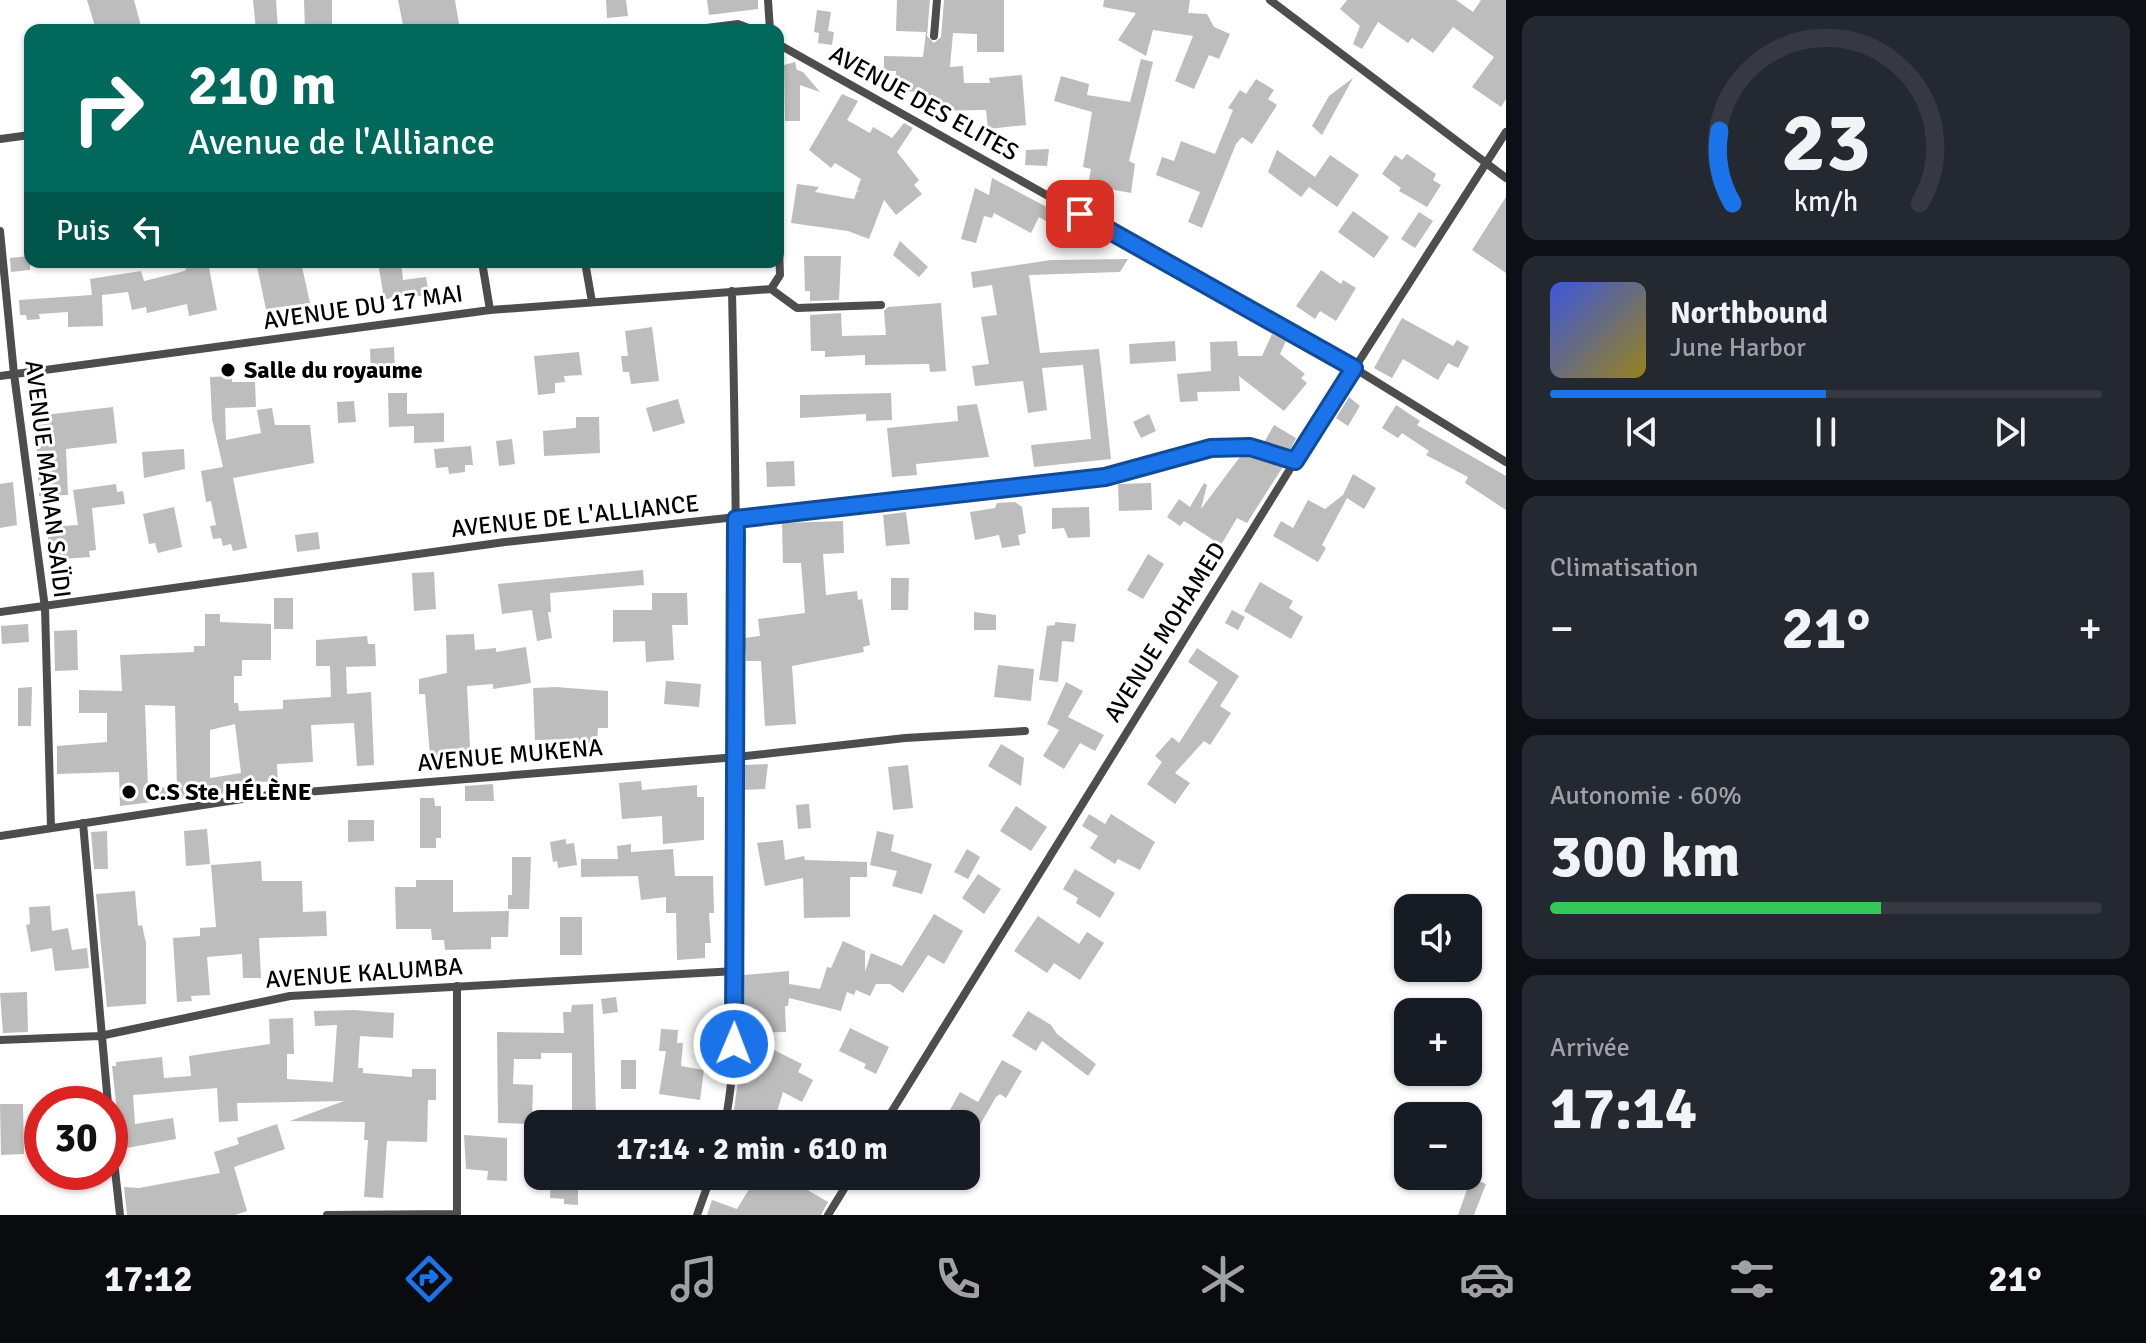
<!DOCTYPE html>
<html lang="fr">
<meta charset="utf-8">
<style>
:root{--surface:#171b24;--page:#242831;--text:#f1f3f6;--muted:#9ea1a6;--line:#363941;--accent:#1a73e8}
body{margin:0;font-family:Signika,sans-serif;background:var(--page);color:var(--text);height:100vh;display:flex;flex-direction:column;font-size:30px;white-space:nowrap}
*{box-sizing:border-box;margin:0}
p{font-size:26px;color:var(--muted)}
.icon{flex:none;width:44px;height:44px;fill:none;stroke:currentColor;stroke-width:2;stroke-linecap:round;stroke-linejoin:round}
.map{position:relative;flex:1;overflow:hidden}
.drawer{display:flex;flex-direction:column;gap:16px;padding:16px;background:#0d0f14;width:640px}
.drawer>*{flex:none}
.hud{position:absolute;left:24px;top:24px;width:760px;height:244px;border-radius:16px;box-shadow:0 2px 6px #0004;background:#00695c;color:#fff;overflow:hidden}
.fabs{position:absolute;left:1394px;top:894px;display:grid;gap:16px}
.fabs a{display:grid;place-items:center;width:88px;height:88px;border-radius:16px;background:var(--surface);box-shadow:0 2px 6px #0004;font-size:40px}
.speed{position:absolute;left:24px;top:1086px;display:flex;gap:16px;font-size:40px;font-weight:700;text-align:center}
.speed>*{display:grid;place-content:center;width:104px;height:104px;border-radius:50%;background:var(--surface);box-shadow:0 2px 6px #0004;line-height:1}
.speed .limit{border:12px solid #d22;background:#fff;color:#111}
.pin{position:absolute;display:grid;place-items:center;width:68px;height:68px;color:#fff;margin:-34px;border-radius:16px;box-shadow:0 4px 12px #0006}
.me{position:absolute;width:88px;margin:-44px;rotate:1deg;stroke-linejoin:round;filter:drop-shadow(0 0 6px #0008)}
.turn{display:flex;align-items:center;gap:28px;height:168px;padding:0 32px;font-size:36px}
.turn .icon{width:104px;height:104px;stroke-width:2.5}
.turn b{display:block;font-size:56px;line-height:68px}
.then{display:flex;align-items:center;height:76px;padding:0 32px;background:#0003;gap:16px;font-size:30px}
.big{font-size:60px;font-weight:800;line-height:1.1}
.drawer .tile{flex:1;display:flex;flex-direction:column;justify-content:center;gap:12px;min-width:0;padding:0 28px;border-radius:16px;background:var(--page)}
.drawer .dial{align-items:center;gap:0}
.dial svg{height:208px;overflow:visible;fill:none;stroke:var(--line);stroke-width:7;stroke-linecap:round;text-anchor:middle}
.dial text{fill:var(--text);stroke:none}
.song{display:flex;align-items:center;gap:24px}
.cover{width:96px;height:96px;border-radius:12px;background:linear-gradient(135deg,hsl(230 70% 55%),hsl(50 70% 35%))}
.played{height:8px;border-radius:4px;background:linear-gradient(90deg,var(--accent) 50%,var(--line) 50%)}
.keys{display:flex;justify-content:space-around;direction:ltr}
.heat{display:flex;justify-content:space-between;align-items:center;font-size:44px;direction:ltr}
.charge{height:12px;border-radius:6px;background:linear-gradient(90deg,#34c759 60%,var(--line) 0)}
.trip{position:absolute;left:524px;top:1110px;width:456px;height:80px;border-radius:16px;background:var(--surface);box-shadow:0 2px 6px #0004;font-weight:800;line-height:80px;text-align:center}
.dock{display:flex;height:128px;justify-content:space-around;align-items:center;background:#090b0e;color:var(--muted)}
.dock .icon{width:56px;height:56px}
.dock .on{color:var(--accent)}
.dock b{font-size:36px;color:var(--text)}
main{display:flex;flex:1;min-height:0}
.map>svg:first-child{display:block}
.building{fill:#bdbdbd;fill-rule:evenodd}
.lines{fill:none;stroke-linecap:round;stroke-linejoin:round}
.minor{stroke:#4d4d4d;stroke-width:8}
.route-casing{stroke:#114b97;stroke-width:20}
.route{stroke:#1a73e8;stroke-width:14}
.poi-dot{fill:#000;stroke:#fff;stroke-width:3}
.labels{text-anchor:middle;stroke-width:6;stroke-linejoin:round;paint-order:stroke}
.street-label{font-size:24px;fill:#000;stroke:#fff}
.poi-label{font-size:24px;font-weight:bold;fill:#000;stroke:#fff;text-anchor:start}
</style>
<main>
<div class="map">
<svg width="1506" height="1215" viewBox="0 0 1506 1215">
<rect width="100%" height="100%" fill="#fff"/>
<path class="building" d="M87 0H134L142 30H96Z
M253 0H276L278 30H256Z
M304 0H332V30H305Z
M398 0H455L460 30H404Z
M606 0H626L628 16 607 18Z
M707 0H758V9L709 15Z
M897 0H930L927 36 934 43 941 37 944 0H1004V52H977V34L953 33 950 67 963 66 964 83H990L989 78 1022 75 1026 125 988 129 986 110 928 111V92L896 91V71H884V56L923 57 926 32 896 31Z
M1104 0H1190L1188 13 1207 14 1214 27 1230 34 1219 59 1209 55 1194 89 1175 81 1193 36 1153 30 1146 56 1118 40 1136 13 1103 7Z
M1347 0H1456L1473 12 1481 0H1506V99L1501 107 1472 87 1494 57 1453 27 1433 53 1412 38 1408 43 1378 22 1362 49 1353 44 1360 26 1340 9Z
M817 10 831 12 828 31 834 32 832 45 818 43 819 33 814 32Z
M1141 59 1153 62 1129 161 1135 164 1131 193 1088 185 1091 169 1083 167 1092 112 1054 101 1061 76 1089 84 1087 95 1130 102Z
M795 62 797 70 803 72 820 92 800 85V121H785L784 65Z
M1353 78 1322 135 1312 126 1329 96Z
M1256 79 1274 90 1268 99 1277 105 1252 144 1242 137 1236 144 1202 228 1188 222 1200 192 1156 175 1162 157 1174 161 1181 141 1215 154 1233 110 1228 108 1240 90 1246 94Z
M842 94 858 101 847 120 870 133 873 127 892 138 904 123 913 128 897 152 919 180 914 185 922 194 896 215 884 200 869 239 848 231 791 223 797 184 819 187 815 192 854 199 857 191 861 192 857 190 861 179 835 163 831 168 809 150Z
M1049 149 1047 166 1025 165 1026 150Z
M1277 150 1315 177 1330 155 1359 175 1337 207 1309 187 1301 197 1268 172Z
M1407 154 1436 174 1433 180 1441 185 1427 207 1399 191 1401 188 1382 174 1395 155 1402 160Z
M992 178 1075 222 1068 234 1039 217 1031 233 994 213 992 218 984 216 976 243 961 239 975 188 989 195Z
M1506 197V273L1472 250Z
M1353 211 1389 237 1374 258 1338 232Z
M1419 212 1433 221 1415 248 1401 239Z
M900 241 928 267 919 277 893 255Z
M30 256V270L11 272 10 258Z
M804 256H841L839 300 810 301V291H805Z
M1128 259 1120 272 1029 275 1040 353 1099 349 1111 459 1034 467 1031 445 1091 439 1083 365 1042 368 1047 410 1028 413 1023 381 975 386 972 366 989 364 981 317 997 315 992 285 973 288 971 272 1051 260Z
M184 262H208L217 310 189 316 187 304 147 313 146 307 132 310 128 292 102 295 103 326 68 327V312L39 314 40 319 27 320 26 315H20L19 300 92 295 90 279 141 271 144 281 181 272 186 270Z
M256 262H301L310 303 266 309Z
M378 262H401L403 280 426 277 429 295 384 299Z
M1321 270 1341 284 1343 280 1356 288 1336 321 1320 311 1315 319 1296 306Z
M941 303 946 371 930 372 929 364 865 365V355L825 357V351H811L810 315 841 313 842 336 886 335 884 311 888 307Z
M1402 318 1453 346 1457 340 1469 347 1458 368 1448 363 1438 380 1403 359 1392 378 1374 368Z
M652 327 659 381 631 384 629 372H623L621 356H628L625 331Z
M1272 334 1286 341 1280 354 1305 374 1301 378 1307 383 1284 411 1239 376 1240 391 1197 392 1198 401 1180 402 1177 374 1211 371 1210 342 1237 341 1238 356H1262Z
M1175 341 1176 361 1130 364 1129 344Z
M394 347 395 375 371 377 370 349Z
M579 352 582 375 564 376 565 382 555 383V393L538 395 534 356Z
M232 376V382H255L256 407 225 408 226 440 261 433 257 410 272 408 275 425H310L314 463 233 478 247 548 233 551 231 544 223 546 221 538 213 539 210 526 216 525 211 501 206 502 201 471 223 467 212 419 210 377Z
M388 393H407V414L444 413V442L414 443V426L389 427Z
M891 393 892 420 866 421V414L800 418V395Z
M1349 397 1360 406 1348 426 1336 418Z
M678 399 685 423 653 432 646 408Z
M354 401 356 422 338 423 337 402Z
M977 404 989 457 916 464 917 475 892 477 887 428 958 421 957 406Z
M1396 405 1420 421 1417 425 1506 476V510L1465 483 1468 477 1426 455 1429 451 1402 433 1398 438 1382 428Z
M113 407 117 443 66 449 68 495 39 496 35 416Z
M1149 414 1156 431 1141 438 1133 422Z
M576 417H599L600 453 544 456 543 431 576 428Z
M1274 425 1296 438 1289 452 1263 444Z
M512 439 515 464 499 466 496 441Z
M471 446 473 465H465V472L449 474 448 467 436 468 434 449Z
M184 449 185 469 144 478 142 452Z
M1242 454 1284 465 1247 523 1237 518 1221 545 1184 521 1180 526 1167 517 1179 499 1190 507 1204 483 1207 485 1201 509Z
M794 461 795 486 767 487 766 462Z
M1353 474 1376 488 1364 509 1347 498 1322 545 1326 548 1318 562 1273 536 1281 521 1293 528 1308 500 1325 509 1343 495Z
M13 482 17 525 0 528V484Z
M1151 483 1152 510 1119 511 1118 484Z
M116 484 117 492 123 491 125 504 92 508 96 550 89 551 90 557 50 560 47 527 78 525 73 490Z
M1015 502 1022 507 1026 533 1018 535 1020 545 1002 548 999 535 975 540 970 512 995 508 997 503Z
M174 507 182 547 158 553 155 543 149 544 143 514Z
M1089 507 1090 537 1068 538 1064 528 1052 529V508Z
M906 512 910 544 886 546 883 515Z
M843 521 844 553 823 554 826 595 857 591 858 600 862 599 870 645 863 647 864 652 792 666 796 724 765 726 761 661H746L744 638 760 636 758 619 805 613 801 563H783L782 523Z
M318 532 320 549 297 552 295 535Z
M1148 554 1164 564 1143 599 1127 590Z
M643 570 644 585 550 593 551 612H548L552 638 537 641 532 610 502 614 498 584Z
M434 572 436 609 414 611 412 573Z
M891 578H909L908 610H891Z
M1260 582 1293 601 1289 608 1303 617 1291 639 1244 611Z
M652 593H687L688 625H672L674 660 646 662 645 641 613 642V610H652Z
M274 598H293V629H274Z
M1232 610 1245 617 1238 630 1225 623Z
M974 612 996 615V630H974Z
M205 614H220V622L271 624V660H242V676H234V703H238L239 711 283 709V700L331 697 330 666H316V640L367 636 368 644H375L376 666 346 667 347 694 371 692 374 765 357 766 354 723 311 725 313 762 277 764 278 781 260 782 261 789 120 806 119 772 57 774V746L107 742V713H79V690L122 691 120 655 194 652V646H205ZM145 705 175 706 177 787 148 788ZM235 724 241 773 210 778V730Z
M1055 622 1076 624 1074 642 1062 641 1058 682 1039 680 1047 626 1055 625Z
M28 624 29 642 2 644 1 626Z
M77 630 78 670 55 671 54 631Z
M474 634 475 650 496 648V652L526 647 531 683 493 689V684L467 686 471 766 431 768 425 694H419V679L447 673 446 635Z
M1197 648 1239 676 1220 706 1231 713 1210 745 1204 741 1175 773 1190 783 1175 804 1147 784 1162 762 1155 756 1172 737 1179 743 1218 682 1188 662Z
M998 665 1034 669 1031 701 994 697Z
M666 681 701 684 699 707 664 704Z
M1066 682 1083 691 1068 717 1104 735 1095 751 1080 743 1064 769 1043 756 1059 730 1047 724Z
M32 687 31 726H18V688Z
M556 687 608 691V728H598L597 743H576L577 739 535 740 533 688Z
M1001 744 1024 758 1021 786 988 766Z
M768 764 765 789 743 790 744 765Z
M908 765 913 808 893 810 888 767Z
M641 781 642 790 697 785V797H704V840L663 844 662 816 622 819 619 783Z
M493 784 494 801H465V786Z
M420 798H434L435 806H441V838H436V848H420Z
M809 804 811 828 798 829 796 805Z
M1016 806 1047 827 1031 851 1000 831Z
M1089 814 1105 824 1111 814 1155 842 1140 870 1118 859 1115 864 1090 848 1098 836 1082 826Z
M348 820H374V841L348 842Z
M207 829 210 864 186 866 184 831Z
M107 831 108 869H94L91 832Z
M877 831 894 835 891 851 932 864 922 894 892 886 897 871 870 865Z
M566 839V844L574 843 577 865 558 868 557 861 553 862 550 842Z
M783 840 785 860 804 856 805 860 867 862V877H850V917L804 918 803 878 765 886 757 843Z
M631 844V852L673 849 675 876H713L714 913H709L711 943H705V958L677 960 676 913H666V897L641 900 638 876 581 877V859H618L617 846Z
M967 849 980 857 968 879 954 872Z
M512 857H531L529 909H508V895H512Z
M261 861 262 881H302L303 912 326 911 327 936 259 938 261 978H243L242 954 207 957 210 995 191 996 192 1001 177 1002 173 938 200 936V928L216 927 211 865Z
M1075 869 1115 893 1100 918 1076 903 1078 898 1063 889Z
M978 874 1001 889 984 914 962 898Z
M416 880H453V912L509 911 508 937H491V949L445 950 444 940H432L431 929H396L395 887H416Z
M135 891 138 926 142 925 146 943V1004L107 1007 96 894Z
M50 906 52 931 68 928 72 950 87 948 89 968 55 971 52 948 31 952 26 925 30 924 29 907Z
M934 914 963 931 944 964 928 955 903 993 890 984H876L870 996 856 990 854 995 847 992 841 1011 789 998 788 1006H785L786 1032 743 1033 744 975 789 971V984L820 989 827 967 831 968 843 941 865 951V972L871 953 902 966Z
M1038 916 1079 944 1087 932 1104 943 1080 980 1054 963 1047 973 1014 951Z
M560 917H582V955H560Z
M27 992 28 1032 3 1033 0 993Z
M616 997 618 1012 603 1014 601 999Z
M593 1004 596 1116 572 1112V1053H541V1059H514L513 1084 533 1085 532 1124 498 1123 497 1032 564 1033 563 1012H571L572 1005Z
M354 1010 394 1013 393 1038 360 1036 358 1068H363V1073L412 1077V1069H436V1100H428L427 1142 387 1141 383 1198 364 1197 368 1140H364L365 1122 290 1121 344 1101 237 1103 238 1121 219 1122 217 1088 133 1095 135 1124 173 1118 176 1139 121 1149 112 1066H116V1062L162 1057 164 1078 191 1076 189 1056 270 1044 269 1019 293 1018 294 1054H287V1079L333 1082 337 1025 315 1026 314 1011Z
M1028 1011 1051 1025 1057 1034 1096 1064 1088 1076 1042 1041 1036 1051 1012 1036Z
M850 1028 889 1047 876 1074 864 1068 866 1064 839 1051Z
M661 1029 678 1030 677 1043H683L681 1066 704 1070 700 1100 659 1094 666 1051H659Z
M766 1046 802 1064 798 1072 813 1080 802 1102 783 1092 776 1115 757 1110 753 1122 733 1116 738 1081 748 1083Z
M621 1060H636V1089H621Z
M1002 1060 1022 1071 1006 1098 1000 1094 996 1097 966 1149V1124H942L960 1092 978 1102Z
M0 1104H23L24 1154 1 1155Z
M277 1124 285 1149 234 1167 247 1211 235 1215H127L124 1187 139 1188 220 1173 214 1152 239 1144 237 1138Z
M464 1135 507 1138V1181L487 1180 488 1171 466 1169Z
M551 1176H578V1205L564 1204V1199L550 1198Z
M757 1176H812L804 1188 828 1202 821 1215H707L712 1200 737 1209Z
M1471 1178 1486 1184 1474 1215H1458Z"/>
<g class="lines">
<path class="minor" d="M768 0 770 30
M1270 0 1506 178
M691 30 738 24 754 30
M934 36 937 0
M778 44 1354 368 1506 462
M0 139 30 135
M0 231 14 374 45 608 51 828
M482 262 490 310
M585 262 592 302
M771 289 797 308 881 305
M0 376 490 310 771 289 780 275 778 212
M0 612 505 542 1105 477 1211 448 1250 447 1295 461
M83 823 108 1104
M0 836 269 795 737 757 905 738 1025 731
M0 1040 100 1036 290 996 736 971
M725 1124C742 1033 735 937 736 845 738 660 736 475 732 291
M884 1124 1295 461 1506 132
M110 1125 120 1215
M327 1215 457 1214
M457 1215V986
M697 1215 711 1176
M828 1215 852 1176"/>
</g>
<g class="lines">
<defs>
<path id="route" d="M734 1044 736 519 1105 477 1211 448 1250 447 1295 461 1354 368 1080 214"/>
</defs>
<use href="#route" class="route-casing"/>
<use href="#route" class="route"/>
</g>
<g class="poi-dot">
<circle cx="228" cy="370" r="8"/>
<circle cx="129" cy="792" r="8"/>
</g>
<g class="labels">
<g class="street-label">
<text transform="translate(924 103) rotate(29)" y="8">AVENUE DES ELITES</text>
<text transform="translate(363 307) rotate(-8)" y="8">AVENUE DU 17 MAI</text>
<text transform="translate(48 479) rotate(83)" y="8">AVENUE MAMAN SAÏDI</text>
<text transform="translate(575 516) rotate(-6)" y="8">AVENUE DE L'ALLIANCE</text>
<text transform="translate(1165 632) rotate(-58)" y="8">AVENUE MOHAMED</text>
<text transform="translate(510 755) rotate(-5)" y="8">AVENUE MUKENA</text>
<text transform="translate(364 973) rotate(-4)" y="8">AVENUE KALUMBA</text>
</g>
<g class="poi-label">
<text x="244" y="378">Salle du royaume</text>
<text x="145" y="800">C.S Ste HÉLÈNE</text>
</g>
</g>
</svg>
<div class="fabs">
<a><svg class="icon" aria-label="sound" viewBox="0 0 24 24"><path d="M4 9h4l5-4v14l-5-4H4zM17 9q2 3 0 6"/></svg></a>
<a>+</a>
<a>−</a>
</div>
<div class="speed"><div class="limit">30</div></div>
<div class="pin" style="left:1080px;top:214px;background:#d93025"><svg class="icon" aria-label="arrive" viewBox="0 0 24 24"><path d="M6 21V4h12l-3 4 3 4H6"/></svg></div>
<svg class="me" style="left:734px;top:1044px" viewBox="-20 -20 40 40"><circle r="17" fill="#1a73e8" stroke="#fff" stroke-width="3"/><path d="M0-11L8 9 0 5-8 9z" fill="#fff"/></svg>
<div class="trip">17:14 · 2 min · 610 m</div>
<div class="hud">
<div class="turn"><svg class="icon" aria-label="right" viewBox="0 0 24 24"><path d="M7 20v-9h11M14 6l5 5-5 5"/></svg><div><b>210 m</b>Avenue de l'Alliance</div></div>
<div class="then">Puis<svg class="icon" aria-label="left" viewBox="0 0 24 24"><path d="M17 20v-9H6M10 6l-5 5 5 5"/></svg></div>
</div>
</div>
<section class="drawer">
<div class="tile dial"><svg viewBox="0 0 100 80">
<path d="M14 69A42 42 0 1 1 86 69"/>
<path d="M14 69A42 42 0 0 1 9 41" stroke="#1a73e8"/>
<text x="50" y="56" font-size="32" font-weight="700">23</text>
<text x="50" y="72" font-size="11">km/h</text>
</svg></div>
<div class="tile">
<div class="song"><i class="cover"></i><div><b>Northbound</b><p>June Harbor</p></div></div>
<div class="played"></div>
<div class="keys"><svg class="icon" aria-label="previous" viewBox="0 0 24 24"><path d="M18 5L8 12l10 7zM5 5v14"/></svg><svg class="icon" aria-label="pause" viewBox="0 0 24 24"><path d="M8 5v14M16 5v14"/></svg><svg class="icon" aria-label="next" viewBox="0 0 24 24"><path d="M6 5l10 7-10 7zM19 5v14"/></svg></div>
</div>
<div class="tile"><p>Climatisation</p>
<div class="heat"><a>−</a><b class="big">21°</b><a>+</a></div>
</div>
<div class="tile"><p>Autonomie · 60%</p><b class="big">300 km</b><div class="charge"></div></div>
<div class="tile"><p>Arrivée</p><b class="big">17:14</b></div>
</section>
</main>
<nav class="dock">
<b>17:12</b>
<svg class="icon on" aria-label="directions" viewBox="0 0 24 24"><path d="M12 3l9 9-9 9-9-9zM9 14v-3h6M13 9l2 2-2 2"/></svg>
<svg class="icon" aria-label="music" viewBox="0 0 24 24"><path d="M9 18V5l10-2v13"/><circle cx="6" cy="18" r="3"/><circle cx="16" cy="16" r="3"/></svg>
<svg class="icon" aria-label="phone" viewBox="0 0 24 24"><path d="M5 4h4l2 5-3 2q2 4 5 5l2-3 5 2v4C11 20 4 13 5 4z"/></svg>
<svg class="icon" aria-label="climate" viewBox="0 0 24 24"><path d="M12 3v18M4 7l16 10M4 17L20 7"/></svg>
<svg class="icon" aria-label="car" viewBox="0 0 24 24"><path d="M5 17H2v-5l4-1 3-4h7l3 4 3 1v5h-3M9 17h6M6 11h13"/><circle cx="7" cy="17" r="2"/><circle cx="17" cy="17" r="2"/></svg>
<svg class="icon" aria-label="filters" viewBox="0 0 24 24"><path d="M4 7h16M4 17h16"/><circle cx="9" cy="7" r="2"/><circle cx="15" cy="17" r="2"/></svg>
<b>21°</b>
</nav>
